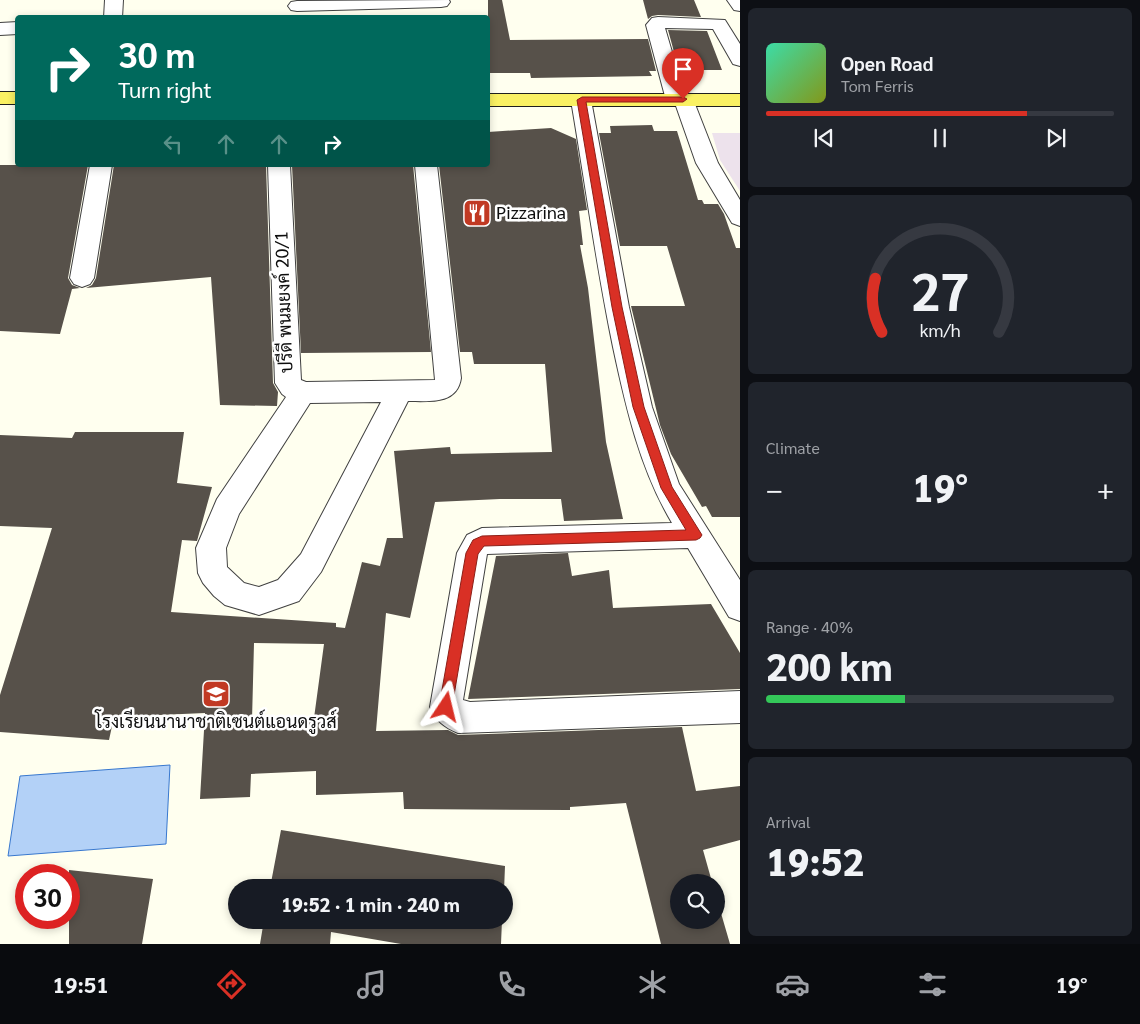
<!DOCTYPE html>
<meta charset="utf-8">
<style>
:root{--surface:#171b24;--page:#20242c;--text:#f1f3f6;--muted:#9ea1a6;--line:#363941;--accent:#d93025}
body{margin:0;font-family:Georgia,Sarabun,serif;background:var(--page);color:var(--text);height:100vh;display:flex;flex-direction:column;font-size:19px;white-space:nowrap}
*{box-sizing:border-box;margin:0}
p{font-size:16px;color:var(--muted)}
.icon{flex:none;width:28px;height:28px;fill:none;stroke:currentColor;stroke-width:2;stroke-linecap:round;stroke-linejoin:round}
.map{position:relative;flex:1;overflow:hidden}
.drawer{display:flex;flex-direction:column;gap:8px;padding:8px;background:#0d0f14;width:400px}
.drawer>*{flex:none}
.hud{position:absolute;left:15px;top:15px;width:475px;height:152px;border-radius:5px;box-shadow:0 2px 8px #0003;background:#00695c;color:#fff;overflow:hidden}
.tools{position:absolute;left:670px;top:874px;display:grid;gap:10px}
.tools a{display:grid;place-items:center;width:55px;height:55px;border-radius:50%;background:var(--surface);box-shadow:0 2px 8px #0003;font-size:25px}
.speed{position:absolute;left:15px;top:864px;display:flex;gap:10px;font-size:25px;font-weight:700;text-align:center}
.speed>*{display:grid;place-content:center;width:65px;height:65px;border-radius:50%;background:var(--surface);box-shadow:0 2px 8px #0003;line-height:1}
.speed .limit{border:8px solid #d22;background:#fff;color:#111}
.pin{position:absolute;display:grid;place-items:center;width:42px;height:42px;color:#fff;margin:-51px -21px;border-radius:50% 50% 50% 0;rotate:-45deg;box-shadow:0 0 5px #0007}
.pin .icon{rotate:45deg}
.me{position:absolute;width:55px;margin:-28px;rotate:10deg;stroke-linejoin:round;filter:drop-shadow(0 0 4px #0008)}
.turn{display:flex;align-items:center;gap:18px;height:105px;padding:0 20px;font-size:22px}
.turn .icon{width:65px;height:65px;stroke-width:2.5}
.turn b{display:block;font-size:35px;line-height:42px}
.lanes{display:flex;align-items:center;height:48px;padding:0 20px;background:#0003;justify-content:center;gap:25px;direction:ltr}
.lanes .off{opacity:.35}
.big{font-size:38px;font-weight:800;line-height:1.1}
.drawer .widget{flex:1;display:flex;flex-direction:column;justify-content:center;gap:8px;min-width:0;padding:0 18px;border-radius:8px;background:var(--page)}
.drawer .dial{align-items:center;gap:0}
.dial svg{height:130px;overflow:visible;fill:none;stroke:var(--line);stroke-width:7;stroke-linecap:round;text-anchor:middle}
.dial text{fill:var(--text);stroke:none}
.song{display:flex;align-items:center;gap:15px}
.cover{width:60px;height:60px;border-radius:8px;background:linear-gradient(135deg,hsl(160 70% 55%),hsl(70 70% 35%))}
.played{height:5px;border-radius:2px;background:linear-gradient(90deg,var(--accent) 75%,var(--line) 75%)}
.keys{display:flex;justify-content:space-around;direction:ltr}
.heat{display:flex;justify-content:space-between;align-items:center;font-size:28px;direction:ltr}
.charge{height:8px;border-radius:4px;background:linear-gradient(90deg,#34c759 40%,var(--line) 0)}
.trip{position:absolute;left:228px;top:879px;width:285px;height:50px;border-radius:25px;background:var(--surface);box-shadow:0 2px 8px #0003;font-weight:800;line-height:50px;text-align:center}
.tab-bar{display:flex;height:80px;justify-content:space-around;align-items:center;background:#090b0e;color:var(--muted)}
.tab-bar .icon{width:35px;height:35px}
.tab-bar .on{color:var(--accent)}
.tab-bar b{font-size:22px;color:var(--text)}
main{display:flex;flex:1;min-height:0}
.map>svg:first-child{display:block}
.industrial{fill:#ede2ec}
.water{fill:#b3d1f7;stroke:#3878cf}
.building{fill:#57514a;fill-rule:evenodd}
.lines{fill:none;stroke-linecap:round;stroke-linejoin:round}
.minor-casing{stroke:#414141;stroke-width:2}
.major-casing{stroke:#1f1f1f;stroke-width:2}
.minor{fill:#fff;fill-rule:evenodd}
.major{fill:#faf163;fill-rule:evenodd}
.route{fill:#d93025;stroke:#8d1f18}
.labels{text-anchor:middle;stroke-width:5;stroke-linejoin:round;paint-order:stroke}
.poi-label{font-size:18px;fill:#0e0e0e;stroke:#fff;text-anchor:start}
.street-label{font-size:18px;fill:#0e0e0e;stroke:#fff}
</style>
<main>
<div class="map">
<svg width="740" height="944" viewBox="0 0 740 944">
<rect width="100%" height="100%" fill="#ffffef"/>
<path class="industrial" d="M712 133H740V191L720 160Z"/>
<path class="water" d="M170 765 166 844 8 856 20 776Z"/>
<path class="building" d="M488 0H502L510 40 648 39 656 71H649L652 76 531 78 530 73H488Z
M643 0H694L701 17 658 15 652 16 648 19Z
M668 30 707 31 722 70H679Z
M652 125 654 131H677L698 200H702L704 204H718L724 214 736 248H740V517H712L706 506 702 507 671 454 660 425 631 306H685L667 246H620L599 133H611L610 126Z
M551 128 576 139 587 210 579 211 583 245H580L588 288 606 442 623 519 564 521 561 499H500L435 502 410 618 386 613 376 731 448 730 458 735 682 727 696 791 740 786V840L703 850 712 882H679V920H716V896L730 944H661L626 803 570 807V810L404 809 403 792 316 795V771L251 774 250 797 200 799 205 713 114 717 109 740 0 732V695L52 528 0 526V435L72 438 75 432H184L177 483 212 487 197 541 182 540 171 612 336 623V627L345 628 362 562 380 566 387 538H403L394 451 450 447 451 454 552 452 545 364H474L472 352H460L439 165H488V132ZM254 643 324 644 314 718 252 720Z
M0 165H88L68 278 72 285 80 288 72 289 60 334 0 331Z
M114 165H266L273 383 278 392 277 406 220 405 211 277 86 288 92 285 96 278Z
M292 165H413L431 352 301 353Z
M568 553 572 576 609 570 613 608 711 604 740 653V689L468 699 496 556Z
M281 830 505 866 504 891V888H270Z
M69 870 153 879 142 944H69Z
M264 920H502L501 944H401L331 932 330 944H260Z"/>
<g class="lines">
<defs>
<path id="minor" d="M105 0H123L122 18H104Z
M449 0 450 2 447 6 441 7 297 11 291 10 288 6 291 2 297 1Z
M727 0H740V11L734 10Z
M658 17 725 20 740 44V66L733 64 713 29 665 28 684 93 690 95 693 99 718 163 740 200V226L732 223 696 163 676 106 669 104 666 100 646 25 652 18Z
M18 22V34L0 35V23Z
M581 94 588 96 591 100 629 307 652 407 679 484 740 580V621L729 617 688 548 487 554 463 700 470 702 740 691V723L458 733C444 727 436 721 430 707L457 553 467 535 482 528 672 523C640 469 626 408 613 347 596 265 585 182 571 100L574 96Z
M90 165H112L94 278 90 284 82 287 74 284 70 278Z
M268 165H290L301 380 306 382 435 380 415 165H437L461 378C457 405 429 401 408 401L321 572 299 601 259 615 225 605 214 596 203 583 198 573 196 548 217 499 286 397 282 394 275 383ZM381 402 301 554 278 580 259 587 244 583 227 567 226 548 239 514 310 403Z"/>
<path id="major" d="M0 92H18V104H0Z
M488 94H740V106H488Z"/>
</defs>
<use href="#minor" class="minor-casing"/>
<use href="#major" class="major-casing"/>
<use href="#minor" class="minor"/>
<use href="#major" class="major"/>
</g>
<path class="route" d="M582 97H683L687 99 683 102H586L622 307 644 407 672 487 702 535 700 538 696 540 484 546 478 554 452 707 450 712 446 714 441 712 439 707 466 553 473 540 482 536 686 530 661 488 633 407 612 307 577 100Z"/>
<defs>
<symbol id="restaurant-square" viewBox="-11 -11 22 22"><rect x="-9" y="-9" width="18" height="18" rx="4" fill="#c13923" stroke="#fff"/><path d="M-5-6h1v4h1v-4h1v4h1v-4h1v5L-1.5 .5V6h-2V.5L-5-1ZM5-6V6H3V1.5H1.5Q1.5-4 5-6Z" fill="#fff"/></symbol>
<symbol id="school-square" viewBox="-11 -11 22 22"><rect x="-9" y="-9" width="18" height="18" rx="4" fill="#c13923" stroke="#fff"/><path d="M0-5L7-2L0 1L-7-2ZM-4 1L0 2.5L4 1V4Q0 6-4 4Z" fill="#fff"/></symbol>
</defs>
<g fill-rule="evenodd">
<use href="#restaurant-square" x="461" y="197" width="32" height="32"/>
<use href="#school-square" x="200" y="678" width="32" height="32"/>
</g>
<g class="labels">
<g class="poi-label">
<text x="496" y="219">Pizzarina</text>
<text x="216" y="728" text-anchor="middle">โรงเรียนนานาชาติเซนต์แอนดรูวส์</text>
</g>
<g class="street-label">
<text transform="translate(284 302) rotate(-92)" y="6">ปรีดี พนมยงค์ 20/1</text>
</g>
</g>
</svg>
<div class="tools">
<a><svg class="icon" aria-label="search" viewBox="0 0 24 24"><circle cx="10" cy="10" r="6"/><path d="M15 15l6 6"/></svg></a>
</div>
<div class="speed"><div class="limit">30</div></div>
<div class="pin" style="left:683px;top:99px;background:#d93025"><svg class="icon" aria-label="arrive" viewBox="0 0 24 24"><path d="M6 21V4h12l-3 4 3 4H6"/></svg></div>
<svg class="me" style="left:446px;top:707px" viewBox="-20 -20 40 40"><path d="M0-17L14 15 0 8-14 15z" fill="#d93025" stroke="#fff" stroke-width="4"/></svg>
<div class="trip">19:52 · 1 min · 240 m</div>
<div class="hud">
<div class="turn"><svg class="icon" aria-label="right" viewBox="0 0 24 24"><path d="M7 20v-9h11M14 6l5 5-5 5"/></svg><div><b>30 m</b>Turn right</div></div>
<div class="lanes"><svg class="icon off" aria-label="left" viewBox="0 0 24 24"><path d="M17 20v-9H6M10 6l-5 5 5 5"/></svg><svg class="icon off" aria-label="ahead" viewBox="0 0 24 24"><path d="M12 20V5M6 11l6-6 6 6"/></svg><svg class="icon off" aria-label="ahead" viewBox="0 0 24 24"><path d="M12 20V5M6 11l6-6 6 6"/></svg><svg class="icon" aria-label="right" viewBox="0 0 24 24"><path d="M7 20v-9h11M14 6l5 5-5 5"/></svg></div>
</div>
</div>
<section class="drawer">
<div class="widget">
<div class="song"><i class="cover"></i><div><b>Open Road</b><p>Tom Ferris</p></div></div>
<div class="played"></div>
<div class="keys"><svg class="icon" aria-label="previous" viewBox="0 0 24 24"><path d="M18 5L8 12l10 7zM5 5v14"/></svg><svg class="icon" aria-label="pause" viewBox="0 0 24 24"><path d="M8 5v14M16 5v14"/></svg><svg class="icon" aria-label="next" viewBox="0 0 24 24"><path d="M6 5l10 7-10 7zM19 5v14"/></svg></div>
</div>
<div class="widget dial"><svg viewBox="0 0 100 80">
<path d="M14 69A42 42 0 1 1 86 69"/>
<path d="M14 69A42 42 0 0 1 10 36" stroke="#d93025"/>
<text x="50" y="56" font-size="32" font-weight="700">27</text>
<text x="50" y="72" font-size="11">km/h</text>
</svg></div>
<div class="widget"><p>Climate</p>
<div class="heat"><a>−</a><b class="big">19°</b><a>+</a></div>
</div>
<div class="widget"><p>Range · 40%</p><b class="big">200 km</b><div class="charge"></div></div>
<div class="widget"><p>Arrival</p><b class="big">19:52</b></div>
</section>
</main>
<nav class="tab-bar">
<b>19:51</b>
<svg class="icon on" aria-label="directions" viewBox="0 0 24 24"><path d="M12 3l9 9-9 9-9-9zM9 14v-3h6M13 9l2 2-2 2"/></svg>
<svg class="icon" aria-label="music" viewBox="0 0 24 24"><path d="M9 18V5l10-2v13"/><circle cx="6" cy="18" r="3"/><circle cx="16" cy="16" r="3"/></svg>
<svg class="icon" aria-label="phone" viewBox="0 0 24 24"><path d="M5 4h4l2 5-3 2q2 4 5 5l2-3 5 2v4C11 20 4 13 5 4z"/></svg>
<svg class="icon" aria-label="climate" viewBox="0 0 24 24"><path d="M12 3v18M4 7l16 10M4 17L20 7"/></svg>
<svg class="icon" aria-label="car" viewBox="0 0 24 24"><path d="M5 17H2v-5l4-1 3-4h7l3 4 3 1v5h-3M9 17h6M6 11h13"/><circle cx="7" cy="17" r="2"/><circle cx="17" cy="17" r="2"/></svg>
<svg class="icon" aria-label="filters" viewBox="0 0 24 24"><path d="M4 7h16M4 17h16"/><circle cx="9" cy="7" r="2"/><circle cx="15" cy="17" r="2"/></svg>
<b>19°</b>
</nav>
